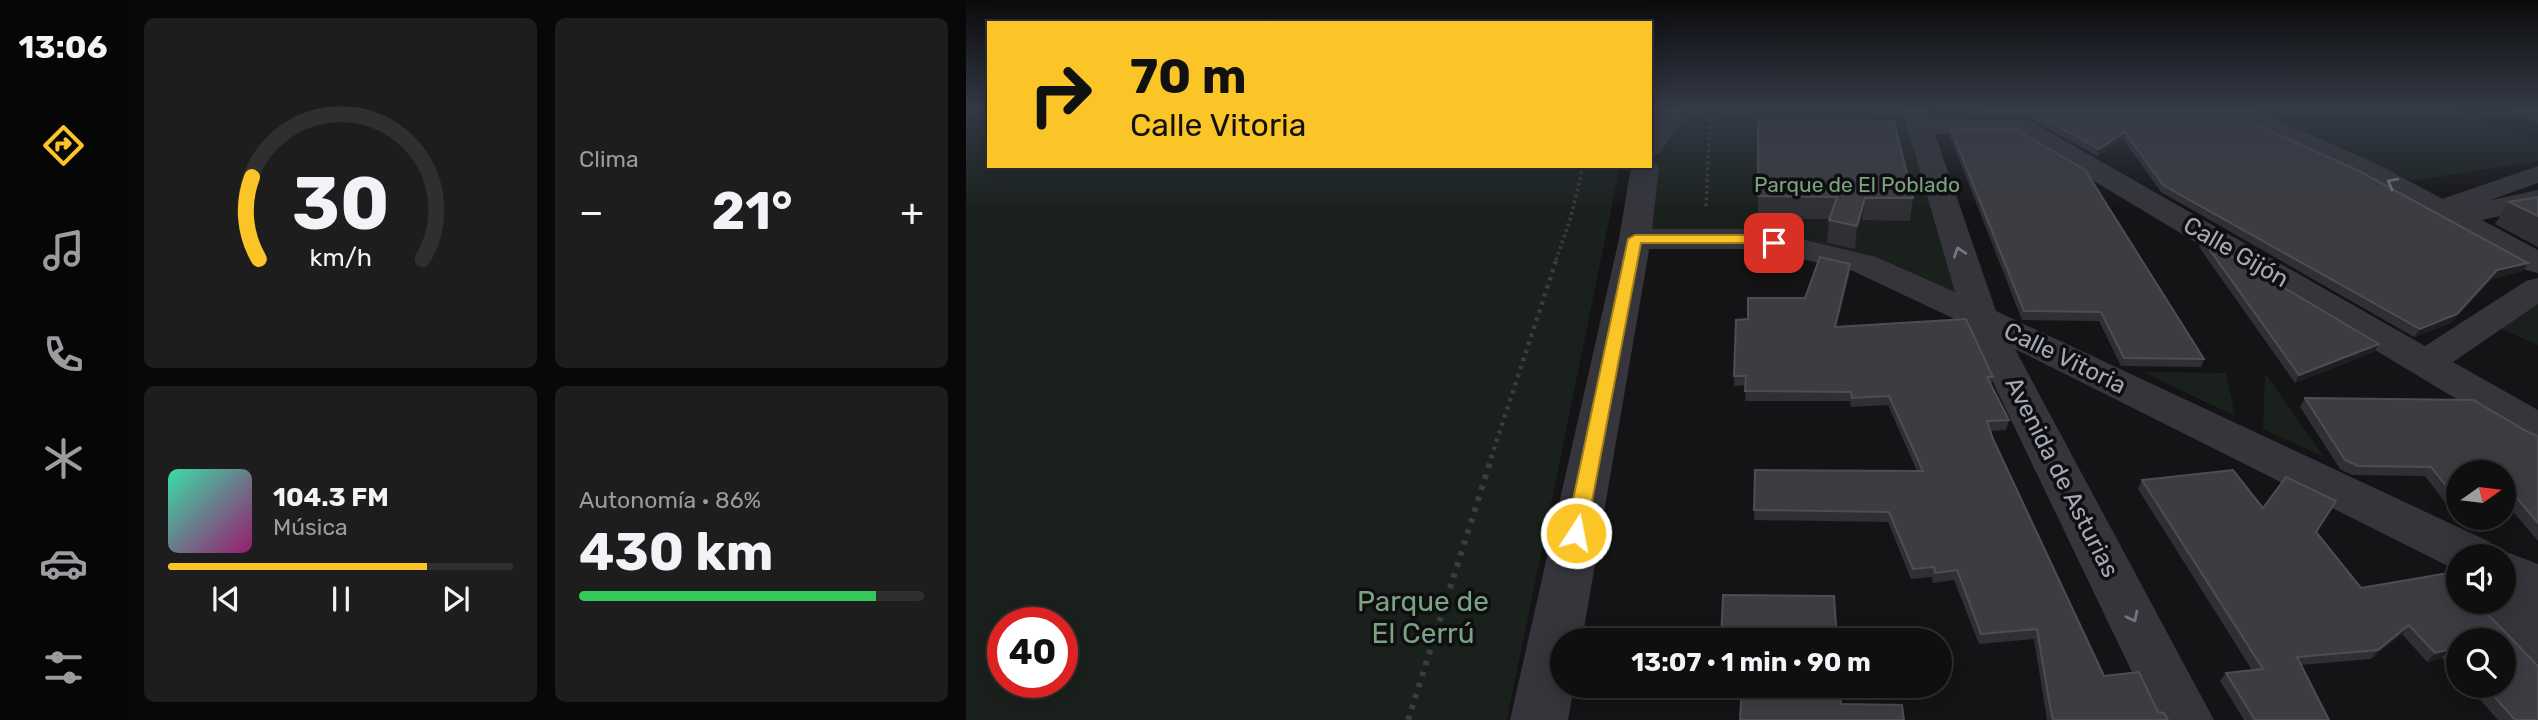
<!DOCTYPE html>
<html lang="es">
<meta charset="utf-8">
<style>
:root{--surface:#0f0f10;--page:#1d1d1e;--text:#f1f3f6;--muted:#9b9c9f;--line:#2f2f30;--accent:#fbc527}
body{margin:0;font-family:Rubik,sans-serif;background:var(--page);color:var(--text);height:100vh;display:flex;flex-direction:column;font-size:26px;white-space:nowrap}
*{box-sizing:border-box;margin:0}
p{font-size:23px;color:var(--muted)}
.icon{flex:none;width:38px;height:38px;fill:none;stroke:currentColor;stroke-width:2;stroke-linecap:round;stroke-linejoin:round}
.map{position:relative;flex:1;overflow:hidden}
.sheet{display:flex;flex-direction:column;gap:18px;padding:18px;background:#080809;width:840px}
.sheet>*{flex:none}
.hud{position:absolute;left:21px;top:21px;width:665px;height:147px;border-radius:0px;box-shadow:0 4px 18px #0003,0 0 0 2px var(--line);background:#fbc527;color:#111;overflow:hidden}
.needle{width:46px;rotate:76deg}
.fabs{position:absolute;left:1480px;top:460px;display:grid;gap:14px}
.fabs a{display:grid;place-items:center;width:70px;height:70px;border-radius:50%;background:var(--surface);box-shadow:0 4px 18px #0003,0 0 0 2px var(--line);font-size:35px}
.speed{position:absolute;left:21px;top:607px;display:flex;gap:14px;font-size:35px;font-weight:700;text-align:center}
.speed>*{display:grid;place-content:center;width:91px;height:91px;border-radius:50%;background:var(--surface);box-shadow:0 4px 18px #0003,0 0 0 2px var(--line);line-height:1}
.speed .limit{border:10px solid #d22;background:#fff;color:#111}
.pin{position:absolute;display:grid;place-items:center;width:60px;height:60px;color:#fff;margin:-30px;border-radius:14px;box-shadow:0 4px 10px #0006}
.me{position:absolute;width:77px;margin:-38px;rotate:11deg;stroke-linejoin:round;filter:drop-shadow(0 0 5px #0008)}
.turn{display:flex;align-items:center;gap:24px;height:147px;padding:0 28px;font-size:32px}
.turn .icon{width:91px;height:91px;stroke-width:2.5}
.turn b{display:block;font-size:49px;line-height:60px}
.big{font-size:52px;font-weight:700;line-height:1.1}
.sheet .tile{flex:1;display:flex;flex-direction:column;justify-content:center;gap:10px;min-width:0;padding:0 24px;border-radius:10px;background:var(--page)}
.sheet .dial{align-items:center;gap:0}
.dial svg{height:182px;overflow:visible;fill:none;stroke:var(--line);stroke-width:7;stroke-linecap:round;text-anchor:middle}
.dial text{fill:var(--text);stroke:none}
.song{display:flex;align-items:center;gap:21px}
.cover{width:84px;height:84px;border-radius:10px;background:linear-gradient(135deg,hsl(160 70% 55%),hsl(320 70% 35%))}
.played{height:7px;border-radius:4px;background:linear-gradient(90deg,var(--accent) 75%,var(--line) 75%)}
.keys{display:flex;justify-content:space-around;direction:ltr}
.heat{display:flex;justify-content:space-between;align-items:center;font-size:38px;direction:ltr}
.charge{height:10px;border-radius:5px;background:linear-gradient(90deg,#34c759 86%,var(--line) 0)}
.sheet .tiles{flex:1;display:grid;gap:18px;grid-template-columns:repeat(2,1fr)}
.trip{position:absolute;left:584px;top:628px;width:402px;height:70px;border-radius:35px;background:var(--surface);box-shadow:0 4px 18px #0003,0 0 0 2px var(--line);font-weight:700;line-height:70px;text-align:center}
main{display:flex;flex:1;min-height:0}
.dock{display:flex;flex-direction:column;width:126px;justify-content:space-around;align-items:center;background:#060606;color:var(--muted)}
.dock .icon{width:49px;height:49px}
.dock .on{color:var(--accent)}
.dock b{font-size:32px;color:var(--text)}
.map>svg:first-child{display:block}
.green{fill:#1a211c;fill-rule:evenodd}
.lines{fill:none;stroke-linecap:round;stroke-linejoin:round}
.path-far2{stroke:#3b3c42;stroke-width:3.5;stroke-dasharray:2.5 3.5;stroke-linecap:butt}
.path-far1{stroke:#3b3c42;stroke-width:4.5;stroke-dasharray:3.5 5;stroke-linecap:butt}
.path{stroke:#3b3c42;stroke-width:6;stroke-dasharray:4.5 7;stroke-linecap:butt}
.pedestrian{fill:#35353b;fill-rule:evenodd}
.minor{fill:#35353b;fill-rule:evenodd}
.tertiary{fill:#35353b;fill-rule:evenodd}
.wall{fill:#303034}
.shaded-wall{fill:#1f1f22}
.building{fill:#3c3d42;stroke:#4d4e54;stroke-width:2}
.oneway{stroke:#73757f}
.route{fill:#fbc527;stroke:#a38019;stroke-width:2}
.labels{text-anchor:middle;stroke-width:7;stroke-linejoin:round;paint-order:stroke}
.far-park-label{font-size:21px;fill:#7ba381;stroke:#0f0f11}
.street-label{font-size:24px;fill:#a5a9b7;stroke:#0f0f11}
.near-park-label{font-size:28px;fill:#7ba381;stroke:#0f0f11}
</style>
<main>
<nav class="dock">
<b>13:06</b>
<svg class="icon on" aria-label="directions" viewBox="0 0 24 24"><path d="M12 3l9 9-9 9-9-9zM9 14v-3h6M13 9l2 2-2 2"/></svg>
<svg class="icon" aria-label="music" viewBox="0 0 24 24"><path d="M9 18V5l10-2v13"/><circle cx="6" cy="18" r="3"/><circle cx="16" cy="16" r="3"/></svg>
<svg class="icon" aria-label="phone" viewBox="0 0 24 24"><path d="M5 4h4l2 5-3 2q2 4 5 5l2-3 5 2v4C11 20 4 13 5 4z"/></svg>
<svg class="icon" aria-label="climate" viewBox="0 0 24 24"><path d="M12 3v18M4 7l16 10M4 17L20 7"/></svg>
<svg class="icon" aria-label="car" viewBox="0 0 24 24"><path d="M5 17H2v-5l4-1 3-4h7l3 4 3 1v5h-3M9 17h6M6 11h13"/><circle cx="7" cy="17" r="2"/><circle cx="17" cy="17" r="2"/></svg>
<svg class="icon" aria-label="filters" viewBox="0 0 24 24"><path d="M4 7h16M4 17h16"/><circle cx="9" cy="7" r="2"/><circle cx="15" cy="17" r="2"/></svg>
</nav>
<section class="sheet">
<div class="tiles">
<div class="tile dial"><svg viewBox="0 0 100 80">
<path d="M14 69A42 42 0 1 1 86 69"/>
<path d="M14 69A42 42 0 0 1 11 33" stroke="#fbc527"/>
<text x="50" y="56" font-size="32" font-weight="700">30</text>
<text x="50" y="72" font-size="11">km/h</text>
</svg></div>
<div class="tile"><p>Clima</p>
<div class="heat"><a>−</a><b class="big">21°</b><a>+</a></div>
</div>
<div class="tile">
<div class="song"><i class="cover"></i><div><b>104.3 FM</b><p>Música</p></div></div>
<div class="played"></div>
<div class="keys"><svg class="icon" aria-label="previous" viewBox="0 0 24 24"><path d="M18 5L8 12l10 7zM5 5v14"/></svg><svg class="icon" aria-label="pause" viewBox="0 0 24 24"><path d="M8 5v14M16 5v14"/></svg><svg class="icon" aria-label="next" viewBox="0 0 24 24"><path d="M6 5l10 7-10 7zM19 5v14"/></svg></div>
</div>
<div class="tile"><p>Autonomía · 86%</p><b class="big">430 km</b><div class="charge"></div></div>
</div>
</section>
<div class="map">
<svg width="1572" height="720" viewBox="0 0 1572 720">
<rect width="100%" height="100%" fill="#141416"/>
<path class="green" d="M0 109H23V166H654L541 720H0ZM37 623H96V682H37Z
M724 109H948L1014 317 898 264 793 239H669L684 166V147L708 114Z
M1283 109H1490L1572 141V161L1445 181Z
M1572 288V345L1519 322Z
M1177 372 1260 373 1269 416Z
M1299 373 1358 457 1297 429Z"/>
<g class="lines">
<path class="path-far2" d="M740 206 744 120 763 109
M590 260 605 217 617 166"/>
<path class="path-far1" d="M525 458 591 258"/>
<path class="path" d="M442 720 526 456"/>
<path class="pedestrian" d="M1572 166V183L1474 218 1464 215 1460 209 1464 203Z"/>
<path class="minor" d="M936 109H961L964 118 1062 120 1459 346 1560 281 1572 278V304L1487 362 1572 410V444L1557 439 1048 133 969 134 1030 311 1524 542 1530 553 1538 551 1572 564V663C1545 653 1523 628 1510 602H1538V556H1493V571L1490 570 1049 349 1248 720H1189L999 324 887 271 793 249H669L658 246 653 239 658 232 669 229H793L910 257 989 292Z
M1252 109H1286L1411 164 1492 207 1572 190V208L1516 220 1572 250V273L1560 270 1391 176 1255 114Z
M1545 109H1572V123L1548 114Z"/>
<path class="tertiary" d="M699 109H717L721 114 694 153 684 155V128Z
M684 159 693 166 685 239 616 640H597V686H608L602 720H544L653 239 665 166H684Z"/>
</g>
<path class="wall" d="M973 109H1256L1557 271 1526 279 1485 323 1448 337 1195 192 1157 139 1131 156 1062 117 976 116Z
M792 120 947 198 944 221 896 220 889 249 861 243 863 219H792Z
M985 129 1238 359 1235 367 1155 366 1133 321 1056 320 984 136Z
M1572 197V247L1529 224 1543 202Z
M1236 239 1413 344 1408 352 1329 383 1233 247Z
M884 273 870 327 1027 377 1025 385 1043 420 1040 430 1024 431 1027 439 1138 676 1192 712 1202 720H1081L1068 639 1013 644 988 580 967 583 966 577 945 579 922 522 788 520 789 470 951 471 922 405 885 407 884 401H779L780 385 768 386V376L782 319 839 298Z
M1339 398 1562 432 1572 436V541L1538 501V472H1493L1492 519 1459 476 1386 475 1374 469 1334 407Z
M1176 480 1350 533 1395 588 1482 573 1572 720H1532L1502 686H1538L1493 640V676L1476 658 1461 662 1436 634 1405 659 1335 665 1363 720H1278L1254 681 1260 673 1286 670 1172 489Z"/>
<path class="shaded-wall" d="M1159 132 1157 139 1131 156 1133 149Z
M899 198 896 220 889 249 891 226Z
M1562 263 1557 271 1526 279 1485 323 1448 337 1454 329 1531 270Z
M884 264V273L868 336 869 327Z
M1413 344 1408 352 1329 383 1333 375Z
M1443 625 1436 634 1405 659 1412 650Z
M1484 649 1476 658 1461 662 1469 653Z"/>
<path class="building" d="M1011 109H1256L1393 171 1562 263 1531 270 1491 314 1454 329 1197 185 1159 132 1133 149 1063 110Z
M792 120 928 121 947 198H899L891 226 863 220 871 197 792 196Z
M985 129H1049L1119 170 1238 359 1158 358 1135 312 1058 311Z
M1572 197V216L1543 202Z
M1236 239 1413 344 1333 375Z
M854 257 884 264 869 327 1000 319 1027 377H1021L1043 420 1021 421 1027 439 1138 676 1173 672 1192 712 1198 713 1202 720H1087L1084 706 1071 629 1015 634 991 570 969 573 968 567 947 569 923 512 788 510 789 470 957 471 923 396 886 398 885 392 779 391 780 376H768L770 320 782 319V298H839Z
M1339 398 1507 400 1562 432 1572 436V523L1538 483V472H1493V502L1465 467 1392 466 1379 460Z
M1267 470 1297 508 1320 477 1370 501 1350 532 1395 588 1482 573 1493 585V602H1510L1572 666V720H1549L1519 686H1538V640H1493V659L1484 649 1469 653 1443 625 1412 650 1331 657 1363 720H1289L1260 673 1297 669 1176 480Z
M757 595 868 596 871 640H755Z
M776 686H873L875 704 936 705 938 720H774Z"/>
<defs><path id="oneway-chevron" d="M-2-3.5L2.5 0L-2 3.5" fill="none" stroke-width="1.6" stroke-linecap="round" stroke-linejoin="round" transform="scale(1.75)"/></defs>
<g class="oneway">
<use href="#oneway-chevron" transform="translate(1426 183) rotate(-152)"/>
<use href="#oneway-chevron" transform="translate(993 252) rotate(-108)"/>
<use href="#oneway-chevron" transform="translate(1167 617) rotate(63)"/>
</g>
<linearGradient id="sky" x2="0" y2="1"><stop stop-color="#0b0b0c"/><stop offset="0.52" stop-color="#343a47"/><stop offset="1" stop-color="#343a47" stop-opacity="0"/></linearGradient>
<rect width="1572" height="210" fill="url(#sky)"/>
<path class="route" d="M793 235 814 243 808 247 793 243H675L620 533 617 538H603L600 533 662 239 669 235Z"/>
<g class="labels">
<g class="far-park-label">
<text x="891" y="192">Parque de El Poblado</text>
</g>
<g class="street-label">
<text transform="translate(1270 252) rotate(30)" y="8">Calle Gijón</text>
<text transform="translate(1099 358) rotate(26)" y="8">Calle Vitoria</text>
<text transform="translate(1096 477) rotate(63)" y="8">Avenida de Asturias</text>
</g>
<g class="near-park-label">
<text x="457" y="611">Parque de<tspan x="457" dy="32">El Cerrú</tspan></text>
</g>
</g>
</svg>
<div class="fabs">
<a><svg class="needle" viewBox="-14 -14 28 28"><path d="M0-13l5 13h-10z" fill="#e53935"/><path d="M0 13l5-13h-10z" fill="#9b9c9f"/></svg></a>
<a><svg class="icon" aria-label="sound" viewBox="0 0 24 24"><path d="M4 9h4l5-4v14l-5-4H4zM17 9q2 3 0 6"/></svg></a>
<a><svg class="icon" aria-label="search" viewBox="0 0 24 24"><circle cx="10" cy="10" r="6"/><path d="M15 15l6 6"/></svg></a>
</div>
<div class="speed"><div class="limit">40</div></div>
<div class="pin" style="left:808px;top:243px;background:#d93025"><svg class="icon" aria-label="arrive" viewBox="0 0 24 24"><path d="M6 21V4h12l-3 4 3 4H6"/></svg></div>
<svg class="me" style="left:610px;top:533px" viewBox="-20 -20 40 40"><circle r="17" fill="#fbc527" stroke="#fff" stroke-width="3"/><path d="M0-11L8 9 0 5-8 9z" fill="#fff"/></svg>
<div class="trip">13:07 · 1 min · 90 m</div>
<div class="hud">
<div class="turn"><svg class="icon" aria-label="right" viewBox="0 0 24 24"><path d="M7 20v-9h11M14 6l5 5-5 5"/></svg><div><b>70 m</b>Calle Vitoria</div></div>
</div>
</div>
</main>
